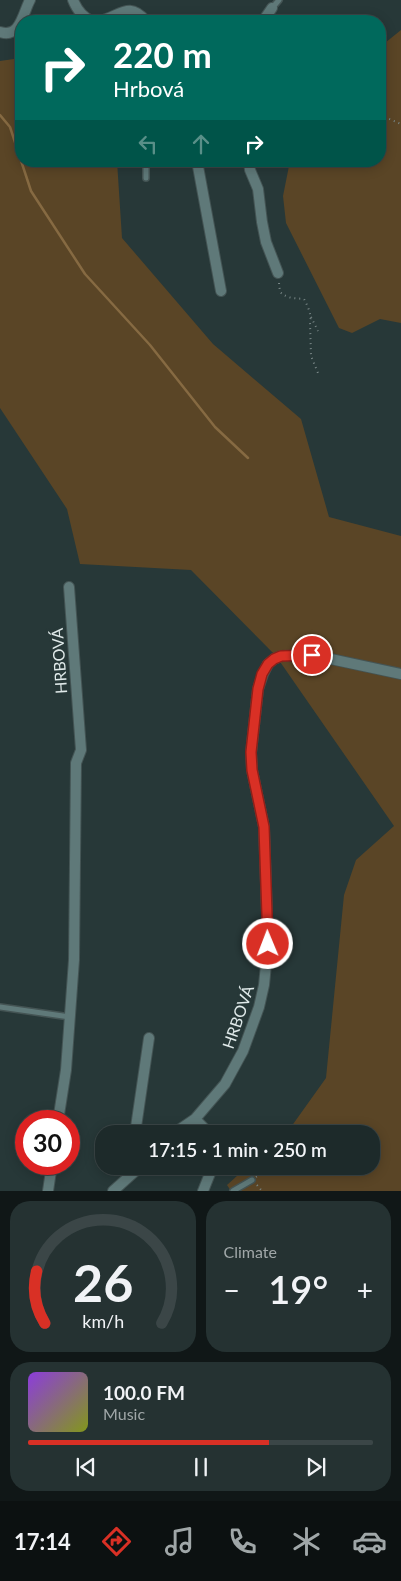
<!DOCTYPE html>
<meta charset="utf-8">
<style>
:root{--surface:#1d2a2a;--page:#253232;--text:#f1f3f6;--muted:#a0a7a8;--line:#3b4647;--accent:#d93025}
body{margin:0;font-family:Lato,sans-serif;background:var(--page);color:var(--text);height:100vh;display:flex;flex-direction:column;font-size:19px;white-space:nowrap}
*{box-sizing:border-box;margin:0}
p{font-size:16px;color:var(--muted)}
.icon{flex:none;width:28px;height:28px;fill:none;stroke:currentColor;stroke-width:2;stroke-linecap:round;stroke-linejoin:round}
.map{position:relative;height:1191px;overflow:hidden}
.drawer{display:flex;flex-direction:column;gap:10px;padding:10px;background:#101717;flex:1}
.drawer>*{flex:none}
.guide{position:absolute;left:15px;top:15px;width:371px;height:152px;border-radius:20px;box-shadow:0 2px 12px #0003,0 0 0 1px var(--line);background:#00695c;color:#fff;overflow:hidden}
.speed{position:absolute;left:15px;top:1110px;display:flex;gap:10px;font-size:25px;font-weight:700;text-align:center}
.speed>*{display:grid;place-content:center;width:65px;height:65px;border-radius:50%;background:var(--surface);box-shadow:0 2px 12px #0003,0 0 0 1px var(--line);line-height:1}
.speed .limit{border:8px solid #d22;background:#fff;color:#111}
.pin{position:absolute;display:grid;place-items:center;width:42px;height:42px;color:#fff;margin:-21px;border:2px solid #fff;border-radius:50%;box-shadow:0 1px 5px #0007}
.me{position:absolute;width:55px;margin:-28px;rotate:359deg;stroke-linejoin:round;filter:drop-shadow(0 0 4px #0008)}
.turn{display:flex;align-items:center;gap:18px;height:105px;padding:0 15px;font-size:22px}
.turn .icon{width:65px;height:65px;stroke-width:2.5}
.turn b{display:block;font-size:35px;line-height:42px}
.lanes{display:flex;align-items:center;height:48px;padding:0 15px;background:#0003;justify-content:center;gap:25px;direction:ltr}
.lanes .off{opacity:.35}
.big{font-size:38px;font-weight:600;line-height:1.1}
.drawer .card{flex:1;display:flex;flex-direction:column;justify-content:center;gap:8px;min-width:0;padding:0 18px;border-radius:20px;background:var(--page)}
.drawer .dial{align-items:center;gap:0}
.dial svg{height:130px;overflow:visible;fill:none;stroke:var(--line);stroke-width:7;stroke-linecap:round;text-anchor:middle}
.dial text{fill:var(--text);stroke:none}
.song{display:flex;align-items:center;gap:15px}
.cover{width:60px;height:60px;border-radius:8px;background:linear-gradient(135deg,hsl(270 70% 55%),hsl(70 70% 35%))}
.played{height:5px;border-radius:2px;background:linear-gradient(90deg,var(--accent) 70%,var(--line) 70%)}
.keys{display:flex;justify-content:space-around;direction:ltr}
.heat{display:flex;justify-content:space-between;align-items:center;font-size:28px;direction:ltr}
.drawer .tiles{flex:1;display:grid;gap:10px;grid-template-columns:1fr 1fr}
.card:last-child{grid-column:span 2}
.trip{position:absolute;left:95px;top:1125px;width:285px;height:50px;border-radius:20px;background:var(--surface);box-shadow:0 2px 12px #0003,0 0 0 1px var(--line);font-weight:600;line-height:50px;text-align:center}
.menu{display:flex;height:80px;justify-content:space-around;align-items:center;background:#0c1111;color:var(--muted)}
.menu .icon{width:35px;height:35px}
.menu .active{color:var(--accent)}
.menu b{font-size:22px;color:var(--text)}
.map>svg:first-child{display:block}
.green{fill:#5a4526}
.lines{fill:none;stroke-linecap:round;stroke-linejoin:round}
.stream{stroke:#866a42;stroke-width:2.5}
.lane-casing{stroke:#445454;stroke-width:8}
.street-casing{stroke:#445454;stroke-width:12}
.path{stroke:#798787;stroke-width:2;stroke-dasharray:1 4;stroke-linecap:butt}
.lane{stroke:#5f7979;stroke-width:5}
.street{stroke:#5f7979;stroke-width:10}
.route-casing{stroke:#8d1f18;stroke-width:12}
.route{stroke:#d93025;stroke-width:9}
.labels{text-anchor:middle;stroke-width:5;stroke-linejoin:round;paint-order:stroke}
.street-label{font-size:16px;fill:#dfe9e9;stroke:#273838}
</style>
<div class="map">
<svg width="401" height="1191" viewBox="0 0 401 1191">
<rect width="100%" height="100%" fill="#273838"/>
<path class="green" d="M401 30V323L380 319 352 333 339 328 286 223 283 196 290 161H380V47Z
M21 58V161H117L122 238 213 344 301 419 329 517 401 536V1191H231L227 1185 248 1166H371V1134H286L326 1078 344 895 356 860 394 826 276 656 191 570 80 564 67 509 0 408V61Z"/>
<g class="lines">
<path class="stream" d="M0 115 10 127 31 191 85 274 150 345 215 427 248 458"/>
<defs>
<path id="lane" d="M272 8 279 0
M146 161V178
M0 1007 70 1017
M233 1191 252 1180"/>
<path id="street" d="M73 0C77 10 82 17 92 21
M99 21C120 17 128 0 146 21
M263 21 272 8
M0 32C20 39 23 13 30 0
M197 161 221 291
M249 161 250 170 258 189 262 222 266 242 278 273
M195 1119 210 1134
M58 1121 66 1070 74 960 76 763 81 750 69 587
M135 1134 149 1038
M173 1134 195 1119 225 1084 243 1051 259 1007 264 985 268 944 264 827 252 770 251 753 258 689 263 674 268 664 274 659 281 656 312 655 401 674
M48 1191 52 1164
M113 1191 141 1166
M203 1191 213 1166"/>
</defs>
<use href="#lane" class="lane-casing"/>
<use href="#street" class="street-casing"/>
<path class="path" d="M380 115 401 124
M279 283 280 292C288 299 294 298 304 299 307 305 312 314 310 322L311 356 318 373
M311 317 318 331
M256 1177 273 1166
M257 1185 262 1191"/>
<use href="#lane" class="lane"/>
<use href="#street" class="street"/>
</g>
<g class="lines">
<defs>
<path id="route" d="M268 944 264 827 252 770 251 752 258 689 262 674 268 664 274 659 281 656 312 655"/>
</defs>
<use href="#route" class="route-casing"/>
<use href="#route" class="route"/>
</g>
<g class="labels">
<g class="street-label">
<text transform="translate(59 661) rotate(-94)" y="6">HRBOVÁ</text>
<text transform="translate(238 1017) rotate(-71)" y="6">HRBOVÁ</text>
</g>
</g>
</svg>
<div class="speed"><div class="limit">30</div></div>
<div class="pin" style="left:312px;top:655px;background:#d93025"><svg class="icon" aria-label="arrive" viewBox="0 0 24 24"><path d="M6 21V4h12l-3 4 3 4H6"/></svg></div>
<svg class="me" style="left:268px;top:944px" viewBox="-20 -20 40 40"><circle r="17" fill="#d93025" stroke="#fff" stroke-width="3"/><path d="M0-11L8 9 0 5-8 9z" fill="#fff"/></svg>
<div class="trip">17:15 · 1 min · 250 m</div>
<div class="guide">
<div class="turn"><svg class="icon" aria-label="right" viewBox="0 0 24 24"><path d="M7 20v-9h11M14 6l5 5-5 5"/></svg><div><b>220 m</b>Hrbová</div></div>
<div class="lanes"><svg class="icon off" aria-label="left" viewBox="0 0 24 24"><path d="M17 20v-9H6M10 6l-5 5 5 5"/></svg><svg class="icon off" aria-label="ahead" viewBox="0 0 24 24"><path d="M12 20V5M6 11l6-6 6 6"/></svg><svg class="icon" aria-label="right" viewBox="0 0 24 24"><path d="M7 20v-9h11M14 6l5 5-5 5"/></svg></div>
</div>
</div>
<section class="drawer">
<div class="tiles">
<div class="card dial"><svg viewBox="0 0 100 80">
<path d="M14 69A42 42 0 1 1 86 69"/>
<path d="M14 69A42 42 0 0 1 9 37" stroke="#d93025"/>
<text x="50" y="56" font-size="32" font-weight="700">26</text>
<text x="50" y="72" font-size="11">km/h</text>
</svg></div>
<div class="card"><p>Climate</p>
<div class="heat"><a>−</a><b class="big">19°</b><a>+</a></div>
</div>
<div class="card">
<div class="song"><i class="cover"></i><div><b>100.0 FM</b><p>Music</p></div></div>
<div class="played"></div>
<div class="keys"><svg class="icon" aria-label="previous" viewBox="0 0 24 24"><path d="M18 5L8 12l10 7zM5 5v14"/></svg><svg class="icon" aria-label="pause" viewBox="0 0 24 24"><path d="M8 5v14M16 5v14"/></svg><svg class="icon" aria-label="next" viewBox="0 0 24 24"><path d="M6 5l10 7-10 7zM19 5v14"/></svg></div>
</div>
</div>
</section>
<nav class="menu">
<b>17:14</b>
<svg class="icon active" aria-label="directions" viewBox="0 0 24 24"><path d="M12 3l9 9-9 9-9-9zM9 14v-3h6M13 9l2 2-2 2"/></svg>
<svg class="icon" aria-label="music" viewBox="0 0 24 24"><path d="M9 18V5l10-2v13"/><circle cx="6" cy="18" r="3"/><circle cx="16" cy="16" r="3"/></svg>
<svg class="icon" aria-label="phone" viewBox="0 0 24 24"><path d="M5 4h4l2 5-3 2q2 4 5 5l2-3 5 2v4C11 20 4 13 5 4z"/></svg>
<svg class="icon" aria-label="climate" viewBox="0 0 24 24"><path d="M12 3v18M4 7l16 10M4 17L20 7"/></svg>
<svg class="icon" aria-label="car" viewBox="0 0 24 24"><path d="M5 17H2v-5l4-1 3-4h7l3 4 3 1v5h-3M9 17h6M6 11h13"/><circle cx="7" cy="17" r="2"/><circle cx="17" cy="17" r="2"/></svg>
</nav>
